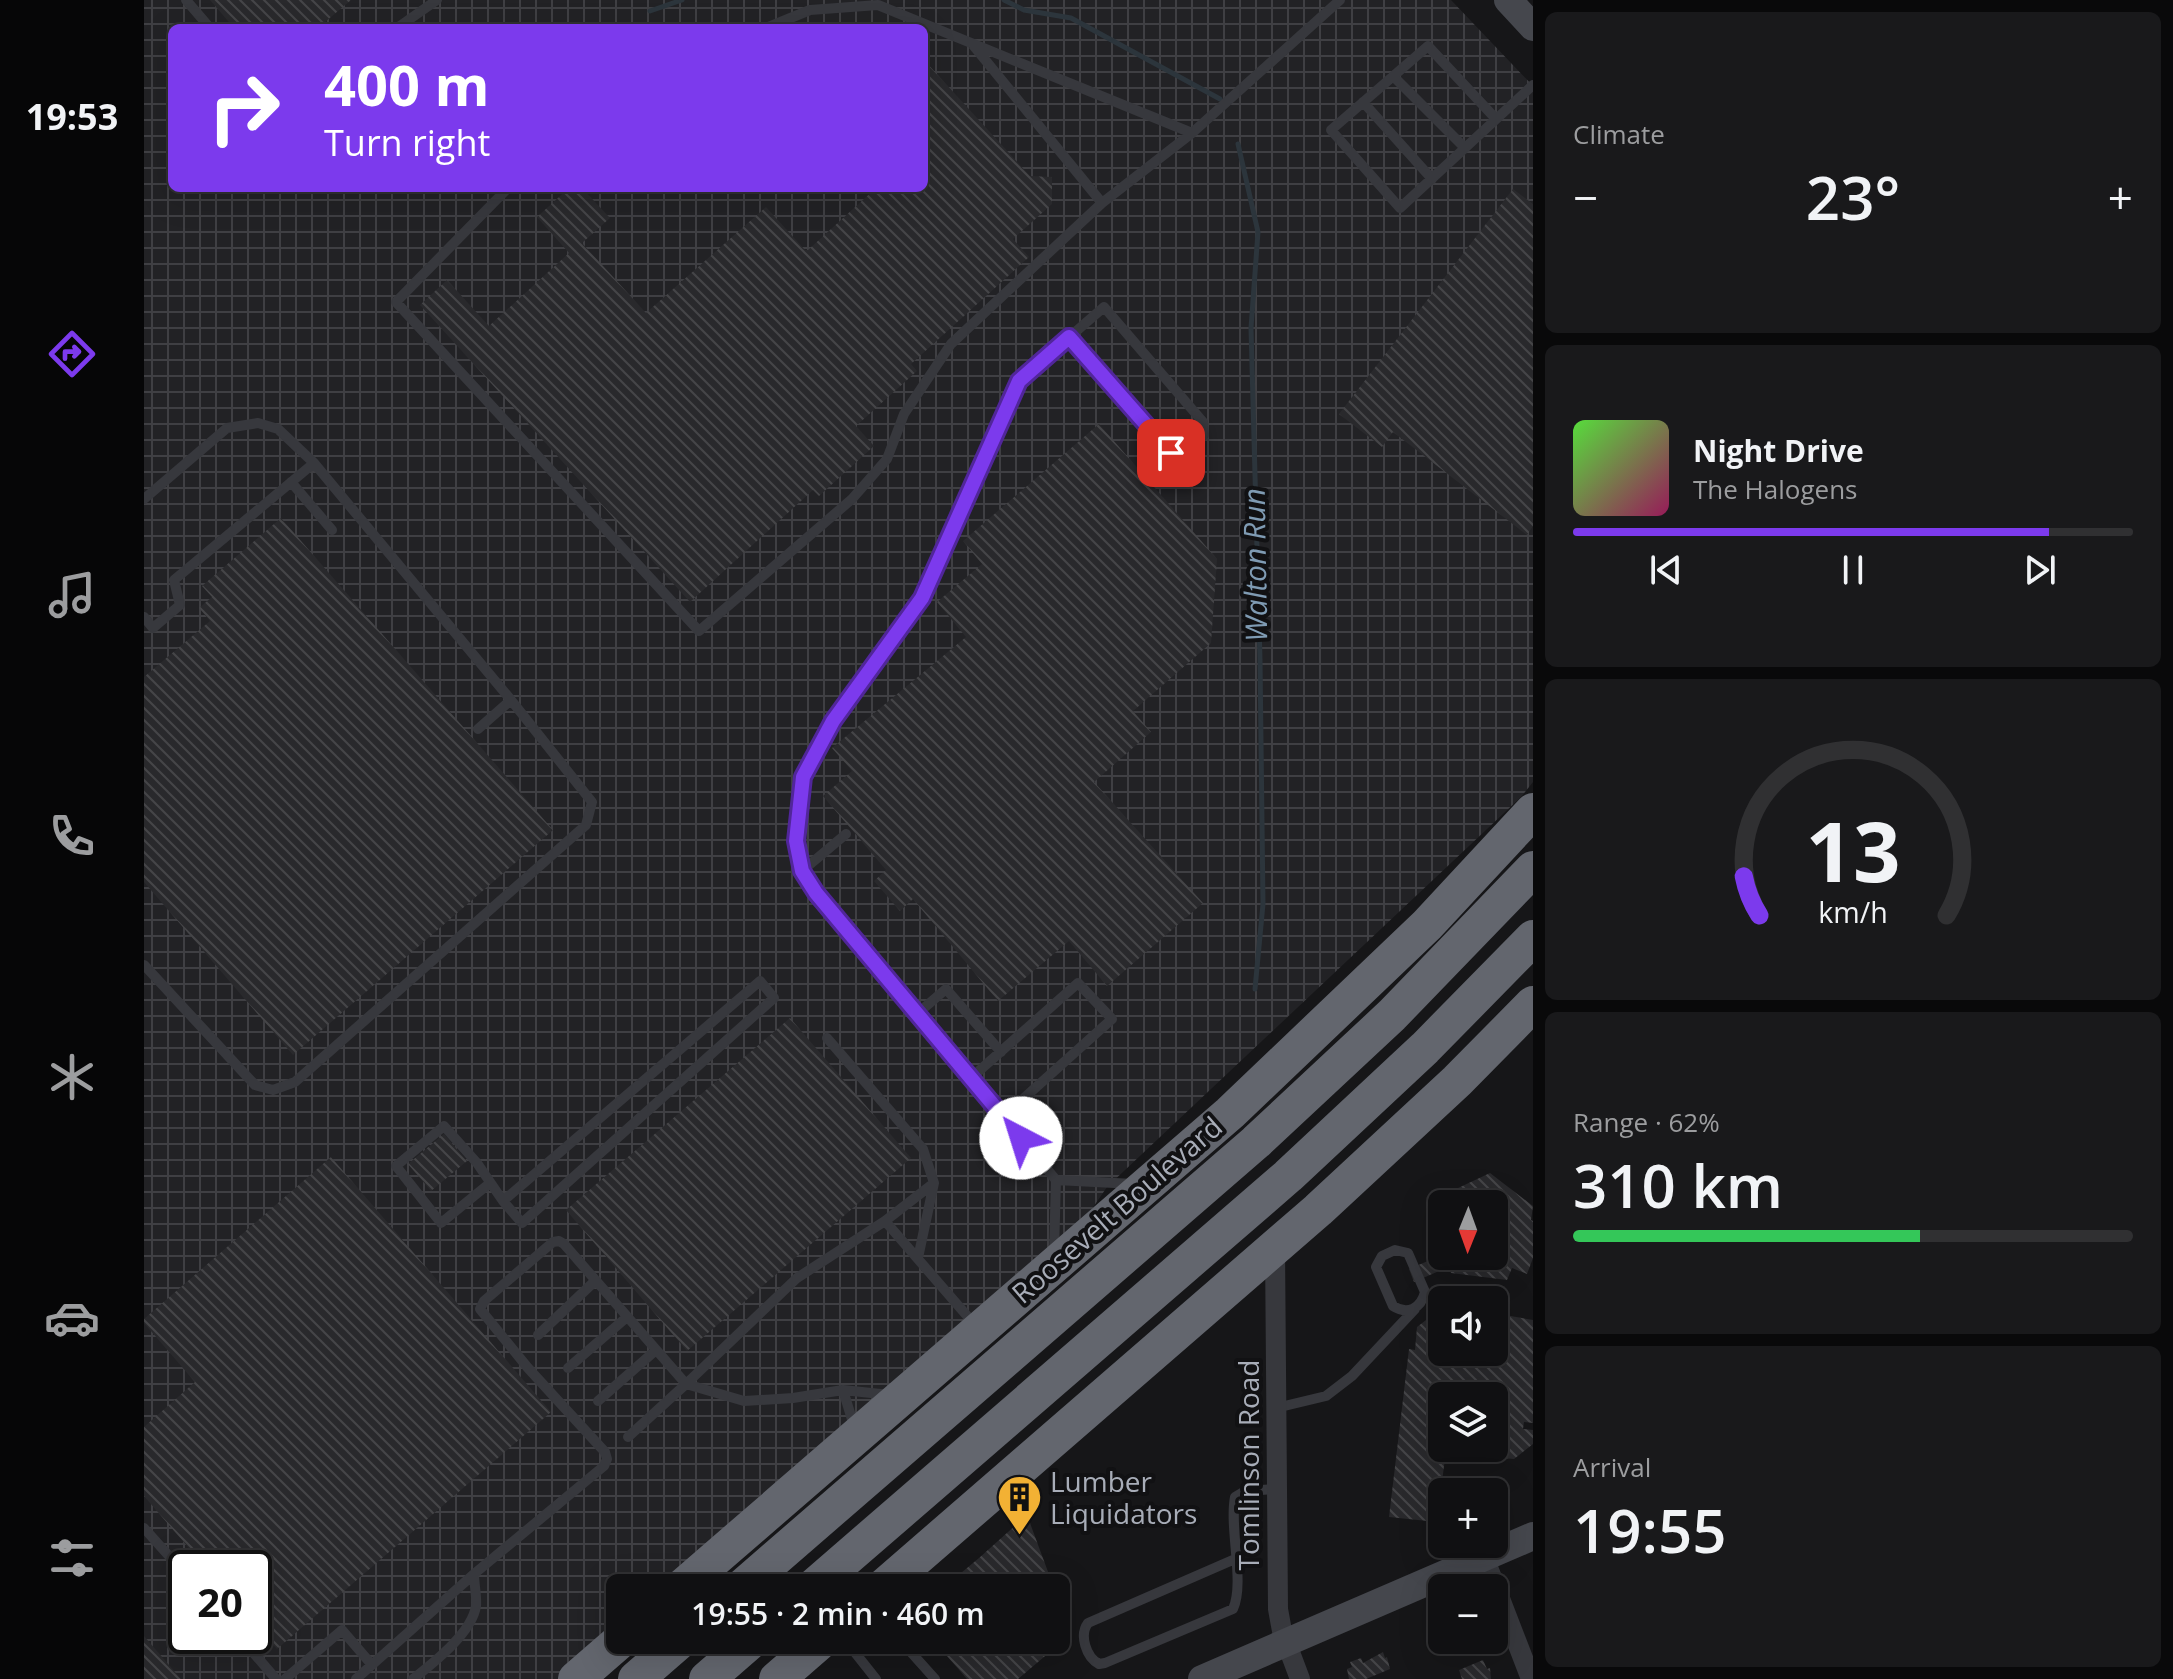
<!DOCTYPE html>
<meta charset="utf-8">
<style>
:root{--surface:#101012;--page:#19191b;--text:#f1f3f6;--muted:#9c9d9f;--line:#303032;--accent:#7c3aed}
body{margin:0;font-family:"Open Sans",sans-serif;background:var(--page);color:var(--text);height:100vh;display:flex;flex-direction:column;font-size:30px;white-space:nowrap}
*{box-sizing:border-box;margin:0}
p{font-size:26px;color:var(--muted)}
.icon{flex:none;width:44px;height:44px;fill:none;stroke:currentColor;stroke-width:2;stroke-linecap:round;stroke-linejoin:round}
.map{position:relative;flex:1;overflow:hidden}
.details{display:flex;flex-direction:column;gap:12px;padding:12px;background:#09090a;width:640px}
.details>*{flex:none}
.top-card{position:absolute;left:24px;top:24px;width:760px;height:168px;border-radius:12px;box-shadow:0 8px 32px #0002,0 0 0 2px var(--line);background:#7c3aed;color:#fff;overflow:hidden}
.needle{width:52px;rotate:181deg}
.fabs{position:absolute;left:1284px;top:1190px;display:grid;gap:16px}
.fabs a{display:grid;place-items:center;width:80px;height:80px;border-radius:12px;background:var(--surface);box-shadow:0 8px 32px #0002,0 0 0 2px var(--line);font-size:40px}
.speed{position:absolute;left:24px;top:1550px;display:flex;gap:16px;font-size:40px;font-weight:700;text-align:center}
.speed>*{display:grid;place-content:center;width:104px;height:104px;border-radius:50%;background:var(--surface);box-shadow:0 8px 32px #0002,0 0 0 2px var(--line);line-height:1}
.speed .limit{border:4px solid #111;border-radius:12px;background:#fff;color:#111}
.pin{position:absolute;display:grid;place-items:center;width:68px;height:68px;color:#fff;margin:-34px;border-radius:16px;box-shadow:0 4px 12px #0006}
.me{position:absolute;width:88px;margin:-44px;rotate:320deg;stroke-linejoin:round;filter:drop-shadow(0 0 6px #0008)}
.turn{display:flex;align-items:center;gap:28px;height:168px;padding:0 24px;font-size:36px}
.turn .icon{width:104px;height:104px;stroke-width:2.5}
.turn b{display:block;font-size:56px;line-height:68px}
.big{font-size:60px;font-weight:600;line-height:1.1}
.details .widget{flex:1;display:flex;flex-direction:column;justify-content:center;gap:12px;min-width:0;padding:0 28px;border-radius:12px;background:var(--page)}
.details .dial{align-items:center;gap:0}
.dial svg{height:208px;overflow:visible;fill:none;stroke:var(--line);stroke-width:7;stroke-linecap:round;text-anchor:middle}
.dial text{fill:var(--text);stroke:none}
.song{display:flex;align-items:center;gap:24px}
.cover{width:96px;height:96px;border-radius:12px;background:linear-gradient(135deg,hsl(110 70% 55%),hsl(330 70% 35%))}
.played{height:8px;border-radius:4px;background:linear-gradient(90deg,var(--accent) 85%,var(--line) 85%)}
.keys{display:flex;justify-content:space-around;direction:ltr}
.heat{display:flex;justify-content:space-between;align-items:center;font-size:44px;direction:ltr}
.charge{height:12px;border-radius:6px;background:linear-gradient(90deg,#34c759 62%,var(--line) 0)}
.trip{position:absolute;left:462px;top:1574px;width:464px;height:80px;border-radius:12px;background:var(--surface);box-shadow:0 8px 32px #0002,0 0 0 2px var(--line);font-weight:600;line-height:80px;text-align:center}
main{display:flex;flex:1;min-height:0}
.tab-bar{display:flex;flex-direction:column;width:144px;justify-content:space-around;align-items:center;background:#060607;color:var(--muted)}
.tab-bar .icon{width:56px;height:56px}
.tab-bar .selected{color:var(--accent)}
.tab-bar b{font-size:36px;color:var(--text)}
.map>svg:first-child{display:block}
.industrial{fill:url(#industrial-grid);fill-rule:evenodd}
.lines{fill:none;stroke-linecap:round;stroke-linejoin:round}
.stream{stroke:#2c353c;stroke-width:5}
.building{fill:url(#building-back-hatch);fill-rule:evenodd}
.lane{stroke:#37383d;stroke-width:10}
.street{stroke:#37383d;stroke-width:20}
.secondary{stroke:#45474d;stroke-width:28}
.highway{stroke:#63666e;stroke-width:36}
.route-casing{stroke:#51269a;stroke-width:20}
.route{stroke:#7c3aed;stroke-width:14}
.labels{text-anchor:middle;stroke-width:8;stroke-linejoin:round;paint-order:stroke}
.street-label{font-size:28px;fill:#a8adb8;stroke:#111113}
.poi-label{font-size:28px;fill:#a8adb8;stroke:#111113;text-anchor:start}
.water-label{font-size:30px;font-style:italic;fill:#7f9bb3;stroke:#111113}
</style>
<main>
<nav class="tab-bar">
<b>19:53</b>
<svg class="icon selected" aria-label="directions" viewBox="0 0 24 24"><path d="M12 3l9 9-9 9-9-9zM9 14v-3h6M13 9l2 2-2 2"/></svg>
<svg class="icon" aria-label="music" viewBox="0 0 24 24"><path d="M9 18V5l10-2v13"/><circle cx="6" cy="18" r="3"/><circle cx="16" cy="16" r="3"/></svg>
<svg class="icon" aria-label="phone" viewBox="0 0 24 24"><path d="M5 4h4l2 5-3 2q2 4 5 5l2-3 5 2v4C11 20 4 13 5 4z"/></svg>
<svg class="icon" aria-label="climate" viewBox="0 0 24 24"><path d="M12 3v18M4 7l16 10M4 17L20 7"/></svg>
<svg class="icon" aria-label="car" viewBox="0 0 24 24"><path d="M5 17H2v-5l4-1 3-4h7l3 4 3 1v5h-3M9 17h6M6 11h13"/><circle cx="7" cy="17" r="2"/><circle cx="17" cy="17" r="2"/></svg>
<svg class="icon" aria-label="filters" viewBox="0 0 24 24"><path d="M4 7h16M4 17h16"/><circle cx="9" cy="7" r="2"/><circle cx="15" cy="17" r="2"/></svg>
</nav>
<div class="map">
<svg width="1389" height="1679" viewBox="0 0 1389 1679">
<defs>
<pattern id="industrial-grid" width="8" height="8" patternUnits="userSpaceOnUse" patternTransform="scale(2)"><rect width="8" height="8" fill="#222225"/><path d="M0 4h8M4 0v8" fill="none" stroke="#3f3f43"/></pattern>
<pattern id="building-back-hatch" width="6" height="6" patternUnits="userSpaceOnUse" patternTransform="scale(2)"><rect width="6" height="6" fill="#29292c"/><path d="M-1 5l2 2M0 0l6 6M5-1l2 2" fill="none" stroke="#454548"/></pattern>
</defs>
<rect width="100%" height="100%" fill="#161618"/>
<path class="industrial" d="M0 0H1307L1389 86V782L1377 797 963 1187 909 1266 533 1588H476V1636L425 1679H0ZM28 28H780V188H28ZM42 1568H110V1636H42Z"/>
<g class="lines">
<path class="stream" d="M860 0 880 10 927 18 1076 99
M506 11 538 0
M1094 144 1114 232 1107 328 1116 659 1119 904 1111 989"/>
</g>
<path class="building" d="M66 0H207L174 28H90Z
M780 60 886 176 908 177V204L869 239 885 257 767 364 773 371 712 426 730 446 675 496 669 490 546 602 276 305 303 280 345 326 425 253 393 217 425 188H438L466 218 438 243 502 313 622 207 661 250H664L732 188H780Z
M1369 189 1389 204V526L1383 535 1249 432 1238 447 1195 414Z
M955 424 1073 559 1067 643 989 711 1007 732 950 782 1059 903 963 986 925 941 854 1001 769 899 756 911 730 881 742 870 679 796 708 771 688 748 822 637 793 602 838 564 819 541Z
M137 518 409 830 149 1055 0 882V677L66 621 55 608 68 597 58 586Z
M646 1018 767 1158 543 1351 422 1210Z
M300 1134 323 1161 287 1191 264 1164Z
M187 1157 407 1412 133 1649 110 1623V1568H62L0 1496V1427L51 1382 0 1323V1319Z
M1346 1173 1389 1206 1387 1220 1389 1221V1258L1383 1274 1368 1268 1363 1280 1307 1273 1304 1267 1270 1282 1265 1269 1298 1255 1350 1256V1204H1306L1312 1189Z
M1295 1310 1298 1311V1352H1350V1313L1389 1320V1423L1380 1422 1379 1429 1389 1430V1444L1370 1459 1346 1457 1345 1463 1301 1458 1293 1522 1245 1517 1265 1349 1271 1350 1273 1327ZM1298 1396H1350V1448H1298Z
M883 1515 910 1588H799L835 1558Z
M912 1595 927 1634 874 1679H823L789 1640H912Z
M1298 1620V1640H1331L1295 1654 1284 1625Z
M0 1636 37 1679H0Z
M1239 1652 1241 1658 1243 1657 1246 1669 1222 1679H1205L1203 1669 1208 1667 1206 1662 1217 1658 1219 1663Z
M1339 1660 1343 1669 1346 1668 1347 1679H1318L1315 1670Z"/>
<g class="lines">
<path class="lane" d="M42 0 66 28
M253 28 293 0
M622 28 666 10 734 5 1048 133 1196 0
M829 45 958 203 1048 133
M1249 76 1321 148
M1219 102 1288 179
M1352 119 1284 46 1187 130 1256 208 1389 85
M364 188 252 302 555 631 708 499 743 459 760 414 807 344 958 203
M147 482 188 530
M0 499 83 428 114 423 134 429 170 463 367 700 334 729
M0 617 9 628 36 605 30 580 170 463
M658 871 702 834
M0 965 111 1085 129 1090 151 1082 442 825 448 802 367 700
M773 1014 802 989 857 1052
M683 1038 779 1149 790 1183 741 1221
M827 1078 934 983 968 1019 859 1117
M912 1180 990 1184
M346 1183 297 1223 252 1166 300 1126 333 1163 359 1201 378 1223 630 998 616 981 359 1201
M1251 1250 1264 1253 1281 1292C1277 1309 1263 1315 1249 1306L1232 1267 1238 1256Z
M910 1252 912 1180 672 893 658 871 652 841 659 777 689 721 778 598 875 381 960 307 1059 422 1060 435 1041 451 1027 453 925 337
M774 1258 790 1183
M394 1335 451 1281
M424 1368 483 1317
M699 1390 710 1426
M746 1395 699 1390 649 1398 600 1401 542 1384 653 1278 741 1221 831 1325
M454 1401 512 1350
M1132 1408 1182 1396 1208 1376 1271 1309
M0 1528 42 1575
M1091 1559 944 1623C935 1635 942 1657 955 1664L961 1663 1089 1609C1101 1583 1085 1529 1091 1497L1101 1491 1133 1489
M95 1636 132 1679
M701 1640 732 1679
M756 1640 791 1679
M141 1679 198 1630 228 1665
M212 1679 330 1574 460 1466 463 1459 461 1452 384 1368 336 1309 340 1301 409 1242 415 1241 420 1244 542 1384 484 1437
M269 1679C289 1663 328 1633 332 1606 333 1596 330 1584 330 1574"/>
<path class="street" d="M1131 1248 1134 1609 1138 1631 1156 1679
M1340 1557 1387 1679"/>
<path class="secondary" d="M1364 0 1389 27
M1058 1679 1389 1536"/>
<path class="highway" d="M537 1588 1086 1113 1283 925 1389 811
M597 1588 1112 1142 1248 1015 1389 869
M668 1588 1144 1176 1281 1048 1389 938
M738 1588 1174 1210 1313 1081 1389 1004
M432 1679 477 1640
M492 1679 537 1640
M563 1679 608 1640
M633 1679 678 1640"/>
</g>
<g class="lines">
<defs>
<path id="route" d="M877 1138 672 893 658 871 652 841 659 777 689 721 778 598 875 381 925 337 1027 453"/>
</defs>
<use href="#route" class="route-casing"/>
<use href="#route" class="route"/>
</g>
<defs>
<symbol id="building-pin" viewBox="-11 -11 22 30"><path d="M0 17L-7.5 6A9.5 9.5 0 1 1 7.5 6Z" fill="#f2b134" stroke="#111113"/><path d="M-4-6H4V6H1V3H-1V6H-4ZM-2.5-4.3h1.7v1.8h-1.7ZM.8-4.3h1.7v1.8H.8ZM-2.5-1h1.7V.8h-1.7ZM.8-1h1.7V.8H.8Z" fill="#111"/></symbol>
</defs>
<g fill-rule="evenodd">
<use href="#building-pin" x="850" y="1472" width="51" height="69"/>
</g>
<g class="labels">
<g class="street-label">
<text transform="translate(973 1210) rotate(-41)" y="10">Roosevelt Boulevard</text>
<text transform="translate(1105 1465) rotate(-90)" y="10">Tomlinson Road</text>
</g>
<g class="poi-label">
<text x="906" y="1492">Lumber<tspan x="906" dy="32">Liquidators</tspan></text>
</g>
<g class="water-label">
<text transform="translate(1112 565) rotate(-91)" y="10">Walton Run</text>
</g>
</g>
</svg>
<div class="fabs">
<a><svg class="needle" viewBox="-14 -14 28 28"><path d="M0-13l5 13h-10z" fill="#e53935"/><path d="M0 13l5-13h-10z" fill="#9c9d9f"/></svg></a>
<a><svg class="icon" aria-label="sound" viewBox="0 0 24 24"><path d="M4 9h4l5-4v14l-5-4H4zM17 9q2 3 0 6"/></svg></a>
<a><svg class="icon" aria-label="layers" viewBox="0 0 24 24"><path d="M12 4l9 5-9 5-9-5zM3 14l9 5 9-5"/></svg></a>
<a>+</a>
<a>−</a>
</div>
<div class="speed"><div class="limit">20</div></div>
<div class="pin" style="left:1027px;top:453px;background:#d93025"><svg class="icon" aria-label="arrive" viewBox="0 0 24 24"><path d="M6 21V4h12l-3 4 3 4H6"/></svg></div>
<svg class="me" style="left:877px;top:1138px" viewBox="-20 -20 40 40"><circle r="19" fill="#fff"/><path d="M0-13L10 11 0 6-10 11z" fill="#7c3aed"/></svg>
<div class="trip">19:55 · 2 min · 460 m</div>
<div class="top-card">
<div class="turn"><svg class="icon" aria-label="right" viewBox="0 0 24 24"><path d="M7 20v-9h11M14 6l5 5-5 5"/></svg><div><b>400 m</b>Turn right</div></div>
</div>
</div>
<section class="details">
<div class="widget"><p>Climate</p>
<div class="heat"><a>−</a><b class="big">23°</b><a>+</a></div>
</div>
<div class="widget">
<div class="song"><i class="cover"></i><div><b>Night Drive</b><p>The Halogens</p></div></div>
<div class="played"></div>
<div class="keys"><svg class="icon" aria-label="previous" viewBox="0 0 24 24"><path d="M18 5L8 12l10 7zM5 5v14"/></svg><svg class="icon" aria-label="pause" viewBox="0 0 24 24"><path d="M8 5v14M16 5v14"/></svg><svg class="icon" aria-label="next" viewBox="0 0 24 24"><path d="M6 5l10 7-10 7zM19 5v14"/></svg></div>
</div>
<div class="widget dial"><svg viewBox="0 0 100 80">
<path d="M14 69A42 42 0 1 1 86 69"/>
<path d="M14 69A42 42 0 0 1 8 54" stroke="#7c3aed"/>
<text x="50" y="56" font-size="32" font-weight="700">13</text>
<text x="50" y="72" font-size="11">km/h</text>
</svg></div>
<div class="widget"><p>Range · 62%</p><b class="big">310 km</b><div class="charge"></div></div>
<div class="widget"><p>Arrival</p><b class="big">19:55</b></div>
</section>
</main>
